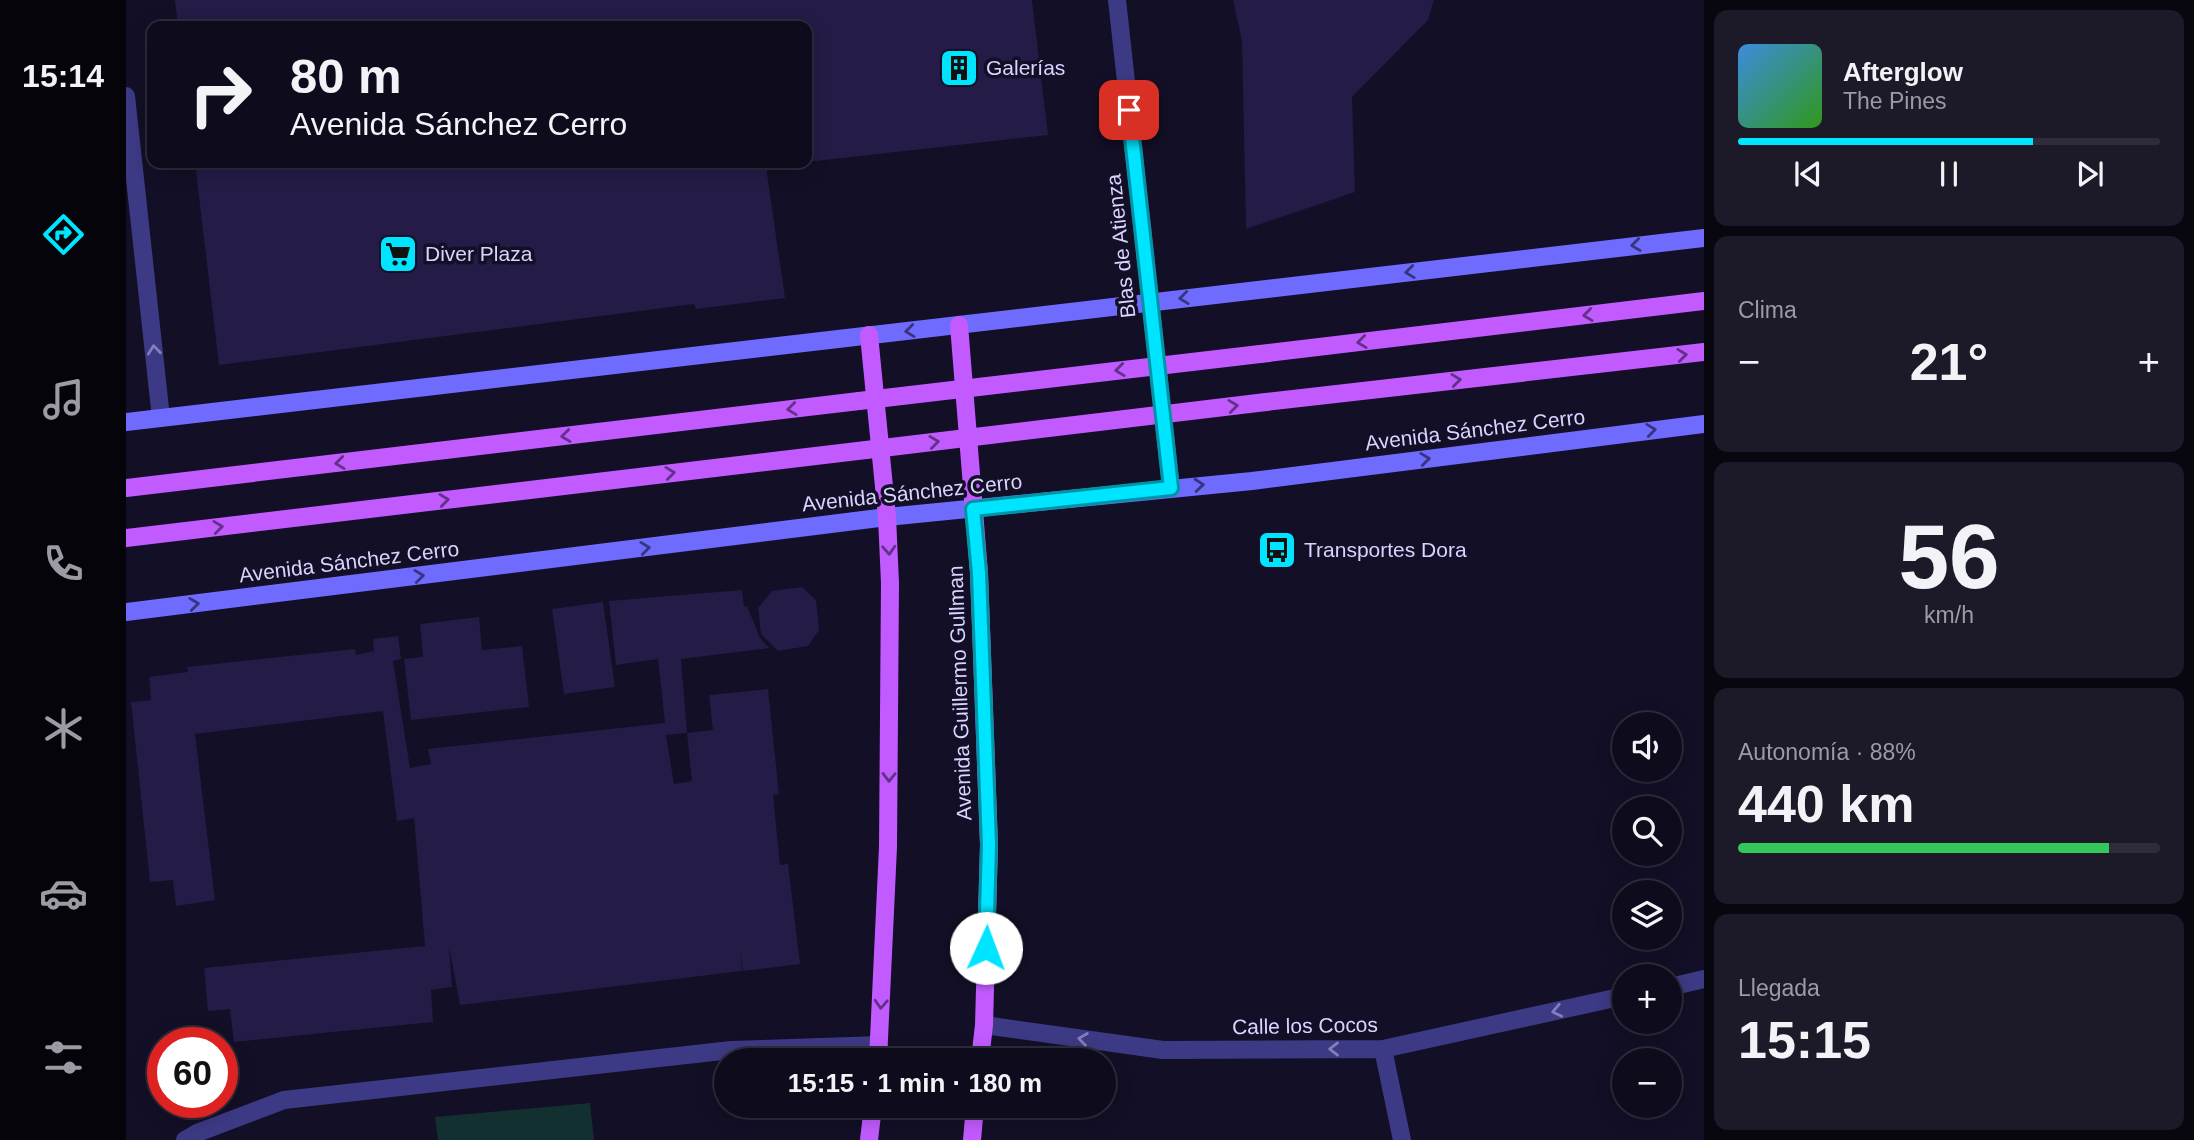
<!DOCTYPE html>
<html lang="es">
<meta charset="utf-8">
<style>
:root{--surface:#0e0b1c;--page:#1c1929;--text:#f1f3f6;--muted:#9b9ba3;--line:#2e2b3b;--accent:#00e5ff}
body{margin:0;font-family:Helvetica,sans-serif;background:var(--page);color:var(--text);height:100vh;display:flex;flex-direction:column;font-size:26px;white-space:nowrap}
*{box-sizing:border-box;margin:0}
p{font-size:23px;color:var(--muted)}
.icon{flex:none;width:38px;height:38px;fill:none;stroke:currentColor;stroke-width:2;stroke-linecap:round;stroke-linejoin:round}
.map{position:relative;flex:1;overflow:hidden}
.panel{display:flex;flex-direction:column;gap:10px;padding:10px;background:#08060f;width:490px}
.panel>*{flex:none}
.banner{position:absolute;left:21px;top:21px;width:665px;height:147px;border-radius:14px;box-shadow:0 4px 18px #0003,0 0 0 2px var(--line);background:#0e0b1c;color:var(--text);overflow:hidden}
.buttons{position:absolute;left:1486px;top:712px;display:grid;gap:14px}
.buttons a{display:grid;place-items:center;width:70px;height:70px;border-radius:50%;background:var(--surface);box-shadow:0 4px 18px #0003,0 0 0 2px var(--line);font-size:35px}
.speed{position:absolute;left:21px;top:1027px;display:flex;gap:14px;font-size:35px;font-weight:700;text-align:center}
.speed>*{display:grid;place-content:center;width:91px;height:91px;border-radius:50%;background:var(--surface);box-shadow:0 4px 18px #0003,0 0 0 2px var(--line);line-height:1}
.speed .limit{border:10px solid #d22;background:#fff;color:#111}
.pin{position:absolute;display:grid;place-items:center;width:60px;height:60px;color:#fff;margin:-30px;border-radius:14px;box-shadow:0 4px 10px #0006}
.me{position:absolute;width:77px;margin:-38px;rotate:2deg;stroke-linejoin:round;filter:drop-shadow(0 0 5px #0008)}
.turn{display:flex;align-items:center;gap:24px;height:147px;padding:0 28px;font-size:32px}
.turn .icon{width:91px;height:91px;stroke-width:2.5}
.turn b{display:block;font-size:49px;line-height:60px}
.big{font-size:52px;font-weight:600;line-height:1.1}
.panel .card{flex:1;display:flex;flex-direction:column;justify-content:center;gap:10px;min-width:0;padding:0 24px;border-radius:14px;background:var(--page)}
.panel .dial{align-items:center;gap:0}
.dial b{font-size:91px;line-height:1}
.song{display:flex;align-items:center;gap:21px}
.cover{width:84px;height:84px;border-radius:10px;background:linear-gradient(135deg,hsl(210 70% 55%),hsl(110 70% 35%))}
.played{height:7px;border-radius:4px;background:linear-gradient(90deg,var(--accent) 70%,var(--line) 70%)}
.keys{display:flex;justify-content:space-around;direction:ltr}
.heat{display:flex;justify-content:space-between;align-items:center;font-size:38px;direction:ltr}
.charge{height:10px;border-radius:5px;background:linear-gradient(90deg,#34c759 88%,var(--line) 0)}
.trip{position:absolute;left:588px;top:1048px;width:402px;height:70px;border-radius:35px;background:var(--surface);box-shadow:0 4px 18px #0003,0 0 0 2px var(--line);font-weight:600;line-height:70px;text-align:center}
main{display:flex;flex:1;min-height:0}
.menu{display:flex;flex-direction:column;width:126px;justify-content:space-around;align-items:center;background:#06040b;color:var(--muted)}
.menu .icon{width:49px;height:49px}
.menu .selected{color:var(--accent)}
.menu b{font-size:32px;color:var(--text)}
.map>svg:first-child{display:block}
.green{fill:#12302f}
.building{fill:#241b47}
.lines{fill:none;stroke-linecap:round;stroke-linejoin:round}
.street{stroke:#3d3a85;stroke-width:18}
.secondary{stroke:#6f6bff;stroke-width:18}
.primary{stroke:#c25bff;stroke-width:18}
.primary-bridge{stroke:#c25bff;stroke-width:18}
.oneway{stroke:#38347d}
.oneway2{stroke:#623188}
.oneway3{stroke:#837fbc}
.route-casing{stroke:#0095a6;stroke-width:18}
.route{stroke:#00e5ff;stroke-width:12}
.labels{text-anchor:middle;stroke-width:7;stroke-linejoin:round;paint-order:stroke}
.poi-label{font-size:21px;fill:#d9d4ff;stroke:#130f26;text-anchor:start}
.street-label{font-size:21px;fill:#d9d4ff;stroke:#130f26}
</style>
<main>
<nav class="menu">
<b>15:14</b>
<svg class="icon selected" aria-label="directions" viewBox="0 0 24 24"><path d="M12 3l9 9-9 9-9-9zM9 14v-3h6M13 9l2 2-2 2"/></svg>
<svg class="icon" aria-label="music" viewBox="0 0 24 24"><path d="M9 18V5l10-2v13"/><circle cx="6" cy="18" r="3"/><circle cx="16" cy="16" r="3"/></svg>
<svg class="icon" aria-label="phone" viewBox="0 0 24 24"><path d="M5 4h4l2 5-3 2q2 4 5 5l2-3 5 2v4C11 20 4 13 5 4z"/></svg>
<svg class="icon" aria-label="climate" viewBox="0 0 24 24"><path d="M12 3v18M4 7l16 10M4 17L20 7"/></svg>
<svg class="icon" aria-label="car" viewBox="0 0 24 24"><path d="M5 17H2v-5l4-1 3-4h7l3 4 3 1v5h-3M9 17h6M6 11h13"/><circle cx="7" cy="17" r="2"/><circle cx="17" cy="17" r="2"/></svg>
<svg class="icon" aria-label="filters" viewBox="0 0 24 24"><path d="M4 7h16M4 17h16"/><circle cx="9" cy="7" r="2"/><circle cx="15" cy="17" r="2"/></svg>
</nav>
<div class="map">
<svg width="1578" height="1140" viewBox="0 0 1578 1140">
<rect width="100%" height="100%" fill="#130f26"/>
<path class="green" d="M464 1103 468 1140H312L309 1117Z"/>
<path class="building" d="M49 0H906L922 135 681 162V26H52Z
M1107 0H1308L1302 20 1226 97 1229 192 1120 229 1116 41Z
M69 163H663L640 167 659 298 570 309 568 304 93 365Z
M676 587 690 600 693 630 682 646 652 651 635 634 632 608 646 591Z
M616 590 618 607 621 606 634 638 643 648 555 659 561 733 540 735 548 784 566 781 561 733 587 730 583 695 642 689 653 794 647 795 654 865 662 864 674 964 617 971 614 951 616 971 334 1005 323 946 326 987 305 990 307 1022 108 1042 104 1009 82 1011 78 968 299 946 288 818 271 821 257 711 69 734 89 900 50 906 47 880 24 882 5 702 25 700 23 677 62 672 61 667 229 649 230 655 248 651 247 639 272 636 275 659 267 661 284 768 305 764 302 749 539 723 532 659 490 665 483 601Z
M477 602 489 687 438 694 426 609Z
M353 617 356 650 396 646 403 707 285 720 278 659 297 657 294 624Z"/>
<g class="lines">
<path class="street" d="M991 0 1045 488
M0 96 35 418
M1544 987 1578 979
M858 1025 1037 1050 1257 1049 1498 996
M1257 1049 1276 1140
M59 1140 71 1133 158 1100 605 1050 753 1045"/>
<path class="secondary" d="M0 422 1578 238
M0 612 761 517 1126 481 1578 424"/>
<path class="primary" d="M833 325 853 573 863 845 858 1025 854 1060
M743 335 761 517 764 583 762 847 752 1060
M1134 354 1578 301
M1140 402 1578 352
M0 488 733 401
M0 538 740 450
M743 1140 747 1106
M846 1140 849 1106"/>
<path class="primary-bridge" d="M733 401 1134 354
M740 450 1140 402"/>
</g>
<defs><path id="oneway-chevron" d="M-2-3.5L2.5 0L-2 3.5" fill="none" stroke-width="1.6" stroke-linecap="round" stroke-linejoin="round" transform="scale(1.75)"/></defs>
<g class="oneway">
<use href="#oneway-chevron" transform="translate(1510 245) rotate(173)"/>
<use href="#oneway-chevron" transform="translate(1284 272) rotate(173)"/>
<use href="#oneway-chevron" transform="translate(1058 298) rotate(173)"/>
<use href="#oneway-chevron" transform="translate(784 331) rotate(173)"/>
<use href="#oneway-chevron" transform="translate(1525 430) rotate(-7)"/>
<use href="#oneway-chevron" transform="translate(1299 459) rotate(-7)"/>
<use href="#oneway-chevron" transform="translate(1073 485) rotate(-5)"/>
<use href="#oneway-chevron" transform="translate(519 548) rotate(-7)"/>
<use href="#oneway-chevron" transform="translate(293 576) rotate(-7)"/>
<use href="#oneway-chevron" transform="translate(68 604) rotate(-7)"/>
</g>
<g class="oneway2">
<use href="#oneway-chevron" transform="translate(1462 315) rotate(173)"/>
<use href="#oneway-chevron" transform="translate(1236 342) rotate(173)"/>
<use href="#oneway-chevron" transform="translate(1556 355) rotate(-7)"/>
<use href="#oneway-chevron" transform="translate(994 370) rotate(173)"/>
<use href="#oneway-chevron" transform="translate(1330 380) rotate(-7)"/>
<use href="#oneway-chevron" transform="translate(1107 406) rotate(-7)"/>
<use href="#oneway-chevron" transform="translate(666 409) rotate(173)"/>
<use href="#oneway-chevron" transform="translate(440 436) rotate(173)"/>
<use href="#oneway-chevron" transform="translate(808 442) rotate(-7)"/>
<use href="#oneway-chevron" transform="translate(214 463) rotate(173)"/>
<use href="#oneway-chevron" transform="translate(544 473) rotate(-7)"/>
<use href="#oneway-chevron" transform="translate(318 500) rotate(-7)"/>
<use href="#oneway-chevron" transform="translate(92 527) rotate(-7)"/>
<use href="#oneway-chevron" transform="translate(763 550) rotate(87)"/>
<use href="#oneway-chevron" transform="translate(763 777) rotate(91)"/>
<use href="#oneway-chevron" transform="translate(755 1004) rotate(93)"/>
</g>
<g class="oneway3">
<use href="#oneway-chevron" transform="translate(28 350) rotate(-96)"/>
<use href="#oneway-chevron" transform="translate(1431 1011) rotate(168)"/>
<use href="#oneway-chevron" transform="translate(957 1039) rotate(-172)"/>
<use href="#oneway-chevron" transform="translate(1208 1049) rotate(180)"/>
</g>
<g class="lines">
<defs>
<path id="route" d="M860 948 863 845 853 573 847 509 1045 488 1003 110"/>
</defs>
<use href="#route" class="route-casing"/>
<use href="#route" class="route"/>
</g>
<defs>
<symbol id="building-square" viewBox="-11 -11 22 22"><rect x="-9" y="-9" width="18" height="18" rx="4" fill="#00e5ff" stroke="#130f26"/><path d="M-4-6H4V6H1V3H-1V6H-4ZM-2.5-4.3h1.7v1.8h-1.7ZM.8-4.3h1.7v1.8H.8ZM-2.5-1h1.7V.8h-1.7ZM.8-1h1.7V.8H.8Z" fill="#111"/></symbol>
<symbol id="supermarket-square" viewBox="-11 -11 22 22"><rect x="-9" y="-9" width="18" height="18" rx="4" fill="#00e5ff" stroke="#130f26"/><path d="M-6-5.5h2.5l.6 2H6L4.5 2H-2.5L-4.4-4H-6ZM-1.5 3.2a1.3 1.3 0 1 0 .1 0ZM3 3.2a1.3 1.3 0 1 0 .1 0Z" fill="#111"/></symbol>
<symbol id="bus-square" viewBox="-11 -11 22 22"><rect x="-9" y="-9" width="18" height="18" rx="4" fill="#00e5ff" stroke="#130f26"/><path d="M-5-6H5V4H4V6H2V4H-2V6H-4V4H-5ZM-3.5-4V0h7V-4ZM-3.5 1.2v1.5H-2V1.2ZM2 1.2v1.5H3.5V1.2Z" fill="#111"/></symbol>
</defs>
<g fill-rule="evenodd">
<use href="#building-square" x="811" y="46" width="44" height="44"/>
<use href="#supermarket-square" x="250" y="232" width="44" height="44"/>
<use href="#bus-square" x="1129" y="528" width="44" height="44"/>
</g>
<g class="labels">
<g class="poi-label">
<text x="860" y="75">Galerías</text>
<text x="299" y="261">Diver Plaza</text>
<text x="1178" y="557">Transportes Dora</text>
</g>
<g class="street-label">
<text transform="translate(995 246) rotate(-96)" y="7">Blas de Atienza</text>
<text transform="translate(1349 430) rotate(-7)" y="7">Avenida Sánchez Cerro</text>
<text transform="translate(786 493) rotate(-6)" y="7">Avenida Sánchez Cerro</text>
<text transform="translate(223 562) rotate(-7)" y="7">Avenida Sánchez Cerro</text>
<text transform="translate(834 693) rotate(-92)" y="7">Avenida Guillermo Gullman</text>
<text transform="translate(1179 1026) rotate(-1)" y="7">Calle los Cocos</text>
</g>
</g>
</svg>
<div class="buttons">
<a><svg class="icon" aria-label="sound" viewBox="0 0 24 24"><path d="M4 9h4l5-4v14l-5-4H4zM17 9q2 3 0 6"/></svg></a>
<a><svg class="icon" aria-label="search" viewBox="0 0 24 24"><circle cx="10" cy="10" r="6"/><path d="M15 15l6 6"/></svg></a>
<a><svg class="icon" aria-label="layers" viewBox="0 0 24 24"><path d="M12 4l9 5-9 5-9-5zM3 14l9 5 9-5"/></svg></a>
<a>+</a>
<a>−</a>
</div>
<div class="speed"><div class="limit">60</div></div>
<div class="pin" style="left:1003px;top:110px;background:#d93025"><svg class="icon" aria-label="arrive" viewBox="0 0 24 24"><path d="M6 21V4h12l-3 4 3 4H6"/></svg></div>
<svg class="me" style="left:860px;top:948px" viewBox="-20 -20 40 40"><circle r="19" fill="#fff"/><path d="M0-13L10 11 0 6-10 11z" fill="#00e5ff"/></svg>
<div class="trip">15:15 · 1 min · 180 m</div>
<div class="banner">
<div class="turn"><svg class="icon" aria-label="right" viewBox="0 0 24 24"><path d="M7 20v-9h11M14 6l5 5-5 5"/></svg><div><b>80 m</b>Avenida Sánchez Cerro</div></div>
</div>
</div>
<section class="panel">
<div class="card">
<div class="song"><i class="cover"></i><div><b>Afterglow</b><p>The Pines</p></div></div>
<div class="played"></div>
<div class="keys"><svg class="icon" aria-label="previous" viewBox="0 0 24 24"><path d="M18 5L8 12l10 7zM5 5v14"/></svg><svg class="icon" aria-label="pause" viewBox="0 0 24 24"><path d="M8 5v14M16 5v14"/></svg><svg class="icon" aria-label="next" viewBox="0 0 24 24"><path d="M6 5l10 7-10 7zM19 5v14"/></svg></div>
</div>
<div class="card"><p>Clima</p>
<div class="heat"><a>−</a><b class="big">21°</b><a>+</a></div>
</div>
<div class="card dial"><b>56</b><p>km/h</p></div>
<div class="card"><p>Autonomía · 88%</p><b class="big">440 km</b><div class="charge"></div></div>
<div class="card"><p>Llegada</p><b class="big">15:15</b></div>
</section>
</main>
